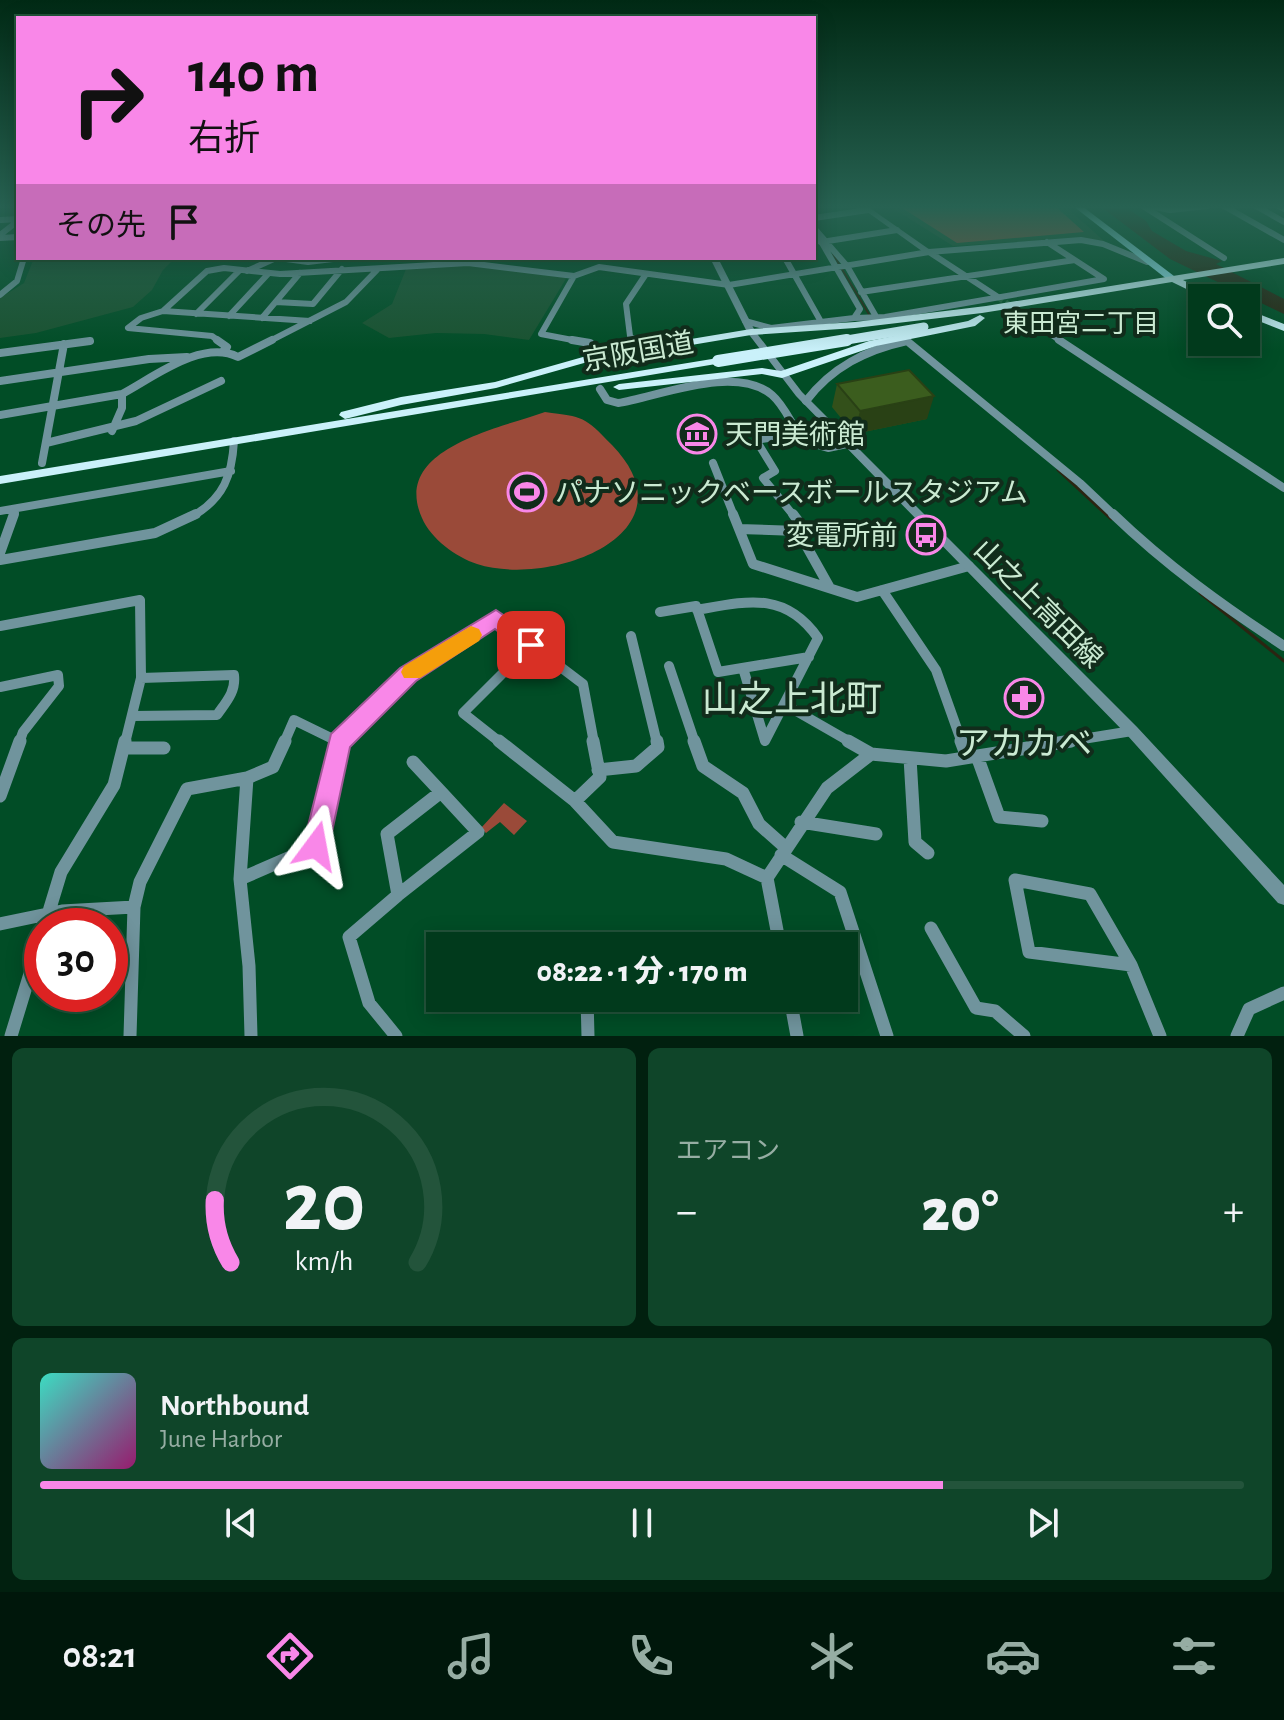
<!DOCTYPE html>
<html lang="ja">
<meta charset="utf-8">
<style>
:root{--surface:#013a1c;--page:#0f4529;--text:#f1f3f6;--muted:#96ada3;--line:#23543b;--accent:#f987e8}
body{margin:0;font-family:"Alegreya Sans","Noto Sans JP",sans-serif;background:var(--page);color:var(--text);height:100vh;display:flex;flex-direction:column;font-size:30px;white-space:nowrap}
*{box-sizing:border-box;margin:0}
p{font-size:26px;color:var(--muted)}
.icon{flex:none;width:44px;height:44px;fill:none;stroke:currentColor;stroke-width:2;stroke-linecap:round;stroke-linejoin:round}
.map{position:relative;height:1036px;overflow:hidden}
.details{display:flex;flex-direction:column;gap:12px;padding:12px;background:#01200f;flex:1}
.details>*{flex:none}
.top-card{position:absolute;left:16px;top:16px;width:800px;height:244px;border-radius:0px;box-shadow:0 4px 20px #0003,0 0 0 2px var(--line);background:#f987e8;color:#111;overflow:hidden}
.buttons{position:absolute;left:1188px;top:284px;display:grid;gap:16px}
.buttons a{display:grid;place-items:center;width:72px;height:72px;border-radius:0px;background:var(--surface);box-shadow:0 4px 20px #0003,0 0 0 2px var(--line);font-size:40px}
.speed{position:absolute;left:24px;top:908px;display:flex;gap:16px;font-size:40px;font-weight:700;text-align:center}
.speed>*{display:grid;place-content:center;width:104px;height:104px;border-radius:50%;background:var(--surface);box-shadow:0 4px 20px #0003,0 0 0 2px var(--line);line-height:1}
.speed .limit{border:12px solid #d22;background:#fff;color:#111}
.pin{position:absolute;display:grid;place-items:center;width:68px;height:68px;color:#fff;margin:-34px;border-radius:16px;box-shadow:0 4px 12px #0006}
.me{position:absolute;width:88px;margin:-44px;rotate:13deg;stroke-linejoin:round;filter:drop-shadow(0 0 6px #0008)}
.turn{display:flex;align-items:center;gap:28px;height:168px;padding:0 40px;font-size:36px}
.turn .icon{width:104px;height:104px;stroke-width:2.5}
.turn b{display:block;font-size:56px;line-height:68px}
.then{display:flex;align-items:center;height:76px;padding:0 40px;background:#0003;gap:16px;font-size:30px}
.big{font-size:60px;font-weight:800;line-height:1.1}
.details .tile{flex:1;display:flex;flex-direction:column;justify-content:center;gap:12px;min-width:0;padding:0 28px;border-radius:12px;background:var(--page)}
.details .dial{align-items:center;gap:0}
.dial svg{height:208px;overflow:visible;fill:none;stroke:var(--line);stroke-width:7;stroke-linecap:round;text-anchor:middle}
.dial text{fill:var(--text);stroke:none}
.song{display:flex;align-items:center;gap:24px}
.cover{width:96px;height:96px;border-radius:12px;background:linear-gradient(135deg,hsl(170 70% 55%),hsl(320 70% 35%))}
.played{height:8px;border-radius:4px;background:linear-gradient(90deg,var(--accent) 75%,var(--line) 75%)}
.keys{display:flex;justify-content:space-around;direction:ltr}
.heat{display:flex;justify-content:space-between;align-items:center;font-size:44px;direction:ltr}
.details .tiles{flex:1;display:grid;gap:12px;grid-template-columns:1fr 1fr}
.tile:last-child{grid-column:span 2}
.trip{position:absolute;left:426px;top:932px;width:432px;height:80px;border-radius:0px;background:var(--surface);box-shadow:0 4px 20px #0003,0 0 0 2px var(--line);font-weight:800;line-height:80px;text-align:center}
.tab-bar{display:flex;height:128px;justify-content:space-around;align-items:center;background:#00170b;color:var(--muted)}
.tab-bar .icon{width:56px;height:56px}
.tab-bar .on{color:var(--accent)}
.tab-bar b{font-size:36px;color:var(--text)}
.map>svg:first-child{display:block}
.built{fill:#1a5230}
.green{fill:#9a4a39}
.water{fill:#2b2512}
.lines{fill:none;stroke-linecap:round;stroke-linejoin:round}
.stream-far1{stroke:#2b2512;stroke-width:2}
.stream{stroke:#2b2512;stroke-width:3}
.minor-tunnel{stroke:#1f6540;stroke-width:6;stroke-dasharray:6 3;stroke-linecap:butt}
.minor-far3{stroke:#70949d;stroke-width:6}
.minor-far2{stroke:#70949d;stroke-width:8}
.minor-far1{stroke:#70949d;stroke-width:10}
.minor{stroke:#70949d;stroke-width:13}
.tertiary{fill:#70949d;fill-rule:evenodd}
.primary{fill:#9be9fa;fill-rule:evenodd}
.trunk{fill:#caf1fa;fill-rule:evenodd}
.rail-casing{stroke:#a5cdb2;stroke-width:4}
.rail{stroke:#112c1b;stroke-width:2;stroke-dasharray:6;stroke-linecap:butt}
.trunk-bridge-far1{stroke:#caf1fa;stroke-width:9}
.trunk-bridge{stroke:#caf1fa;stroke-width:12}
.wall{fill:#33501a}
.shaded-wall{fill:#294115}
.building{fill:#3b5d1e;stroke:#294115;stroke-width:2}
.route{fill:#f987e8;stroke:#a25897;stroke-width:2}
.slow{fill:#f59e0b}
.labels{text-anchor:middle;stroke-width:8;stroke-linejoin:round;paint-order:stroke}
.far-neighbourhood-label{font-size:26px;fill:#caead2;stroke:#112c1b}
.street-label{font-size:28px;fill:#caead2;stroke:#112c1b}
.poi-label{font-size:28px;fill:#caead2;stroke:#112c1b;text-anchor:start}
.near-poi-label{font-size:34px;fill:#caead2;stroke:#112c1b}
.near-neighbourhood-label{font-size:36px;fill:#caead2;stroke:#112c1b}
</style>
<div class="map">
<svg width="1284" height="1036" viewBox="0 0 1284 1036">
<rect width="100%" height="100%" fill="#014d26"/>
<path class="built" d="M889 206H1065L1104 241 1078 238 953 246Z
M34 258H175L163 270 152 290 133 307 36 333 0 338V298L24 283Z
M466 265 567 277 529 340 484 334 436 333 389 338 362 323 392 304 406 269Z"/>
<path class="green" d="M899 206H1055L1084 232 957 243Z
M545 412C584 417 584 416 612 445 697 533 552 588 477 564 456 557 431 539 422 518 391 449 497 429 545 412Z
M504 803 527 821 514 835 500 822 486 833 481 828Z"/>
<path class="water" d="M1100 206H1124L1146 221 1152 231 1186 251 1222 261 1216 264 1284 299V314L1170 259Z"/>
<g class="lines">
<path class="stream-far1" d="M833 254 870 316"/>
<path class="stream" d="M1058 470 1111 519
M1200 593 1284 661"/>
<path class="minor-tunnel" d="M998 297 1028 318"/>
<path class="minor-far3" d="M1143 206 1224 258
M1151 206 1170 210 1207 206
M1224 206 1284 240
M1256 206 1284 222
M814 218 868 210
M1 220 18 219
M814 228 847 266 878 320
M0 235 18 221
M0 238 18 237
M828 241 897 230
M929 252 998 297
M279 258 308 262 341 258
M785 258 820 320
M247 271 276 258
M861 292 1075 260
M0 295 17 281 24 258
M276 302 313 304 342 269
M163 311 141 318 128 328 212 336 220 342
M196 314 240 270
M229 316 268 274
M262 318 300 273
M854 318 885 317 1104 279 1047 242
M1028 318 1062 342
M310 321 163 311 207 271 224 268 280 274 468 263 574 276
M745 321 771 328 854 318 860 309 822 243 814 237
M85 342 90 341
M268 342 346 302 377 270
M583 342 541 334 574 276 599 267 729 285 929 252 1081 240 1103 244 1147 262
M636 342 630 336 626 304 646 274
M904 342H908"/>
<path class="minor-far2" d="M217 340 227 347 224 350
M572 340 590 343
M634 340 644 350
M1059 340 1284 488
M0 353 90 341
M0 381 149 359 187 357
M600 389 607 400 618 403C660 396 735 364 772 395 786 407 792 427 804 441L828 448 847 444
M806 401C832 367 866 350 907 341L1080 483 1115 516
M0 415 122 394
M112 431 122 408V394C154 377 202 339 238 357L272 340
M46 443 136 421 221 381
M42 463 64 344
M713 463 734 516
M0 511 231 471
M13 516 16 509
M193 516C224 498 232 475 234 441
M794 516 763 478 775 471 756 440 795 434"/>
<path class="minor-far1" d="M733 514 753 564 857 597 969 566
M793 514 799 522
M1113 514C1166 565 1223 606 1284 646
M739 529 798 531 830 588
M0 553 14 514
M0 560 155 533 196 514
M882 590 936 670 962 743
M697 610C747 601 785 591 818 638L765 741 743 668
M660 612 696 606 718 672 809 657
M0 626 140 600 141 678 125 743
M631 636 657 743
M669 666 695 743
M0 687 58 675 59 686 23 732 19 743
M784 704 852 743
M133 716 217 715C226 702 236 692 234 675L141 678
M284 743 294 720 339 742
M339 743 408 674 496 618 583 684 594 743
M501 743 463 713 531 645
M1058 743 1132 731"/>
<path class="minor" d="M499 741 575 801 613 842 726 859 767 878
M694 741 703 766 743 793 759 824 786 848
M848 741 871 754
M961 741 967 757
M124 748H164
M977 756 999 817 1042 821
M910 758 915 842 928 853
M413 762 441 792
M598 770 636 766 658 747 657 741
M441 792 478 832 398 895 387 834Z
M0 796 20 741
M575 801 600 777 593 741
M801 822 876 834
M781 855 840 892 887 1036
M240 879 247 778
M1015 880 1090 894 1131 965 1029 952Z
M0 924 62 911 134 907
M931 928 976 1008 995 1011 1024 1036
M780 946 767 878 827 788 871 754 946 761 1071 741
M1131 965 1160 1036
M587 998 588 1036
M790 998 797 1036
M11 1036 61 872 114 785 125 741
M130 1036 134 907 140 882 187 789 247 778 273 767 285 741
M251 1036 249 966 240 879 316 846 340 741
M396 1036 369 1003 349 937 398 895
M1237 1036 1249 1009 1284 993"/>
<path class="tertiary" d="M859 206H867L933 252 926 254Z
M710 258H718L755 331 802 392 1137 727 1284 885V905L1278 903 1127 735 796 396 747 332Z"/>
<path class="primary" d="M1073 206H1082L1174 276V280H1168Z"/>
<path class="trunk" d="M1284 258V264L1183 280 1218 298H1205L1172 282 982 313 855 328 751 335 584 363 496 388 401 405 345 419 339 415 341 412 401 397 495 382 583 357 751 329 855 322 986 306Z
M1246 309 1284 324V331L1246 316Z
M980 315 985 318 975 326 876 346 782 378 762 374 619 390 613 387 619 384 762 368 781 371 869 341 968 321Z
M718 358 722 359V363L0 484V476Z"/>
<defs>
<path id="rail" d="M1277 206 1284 210"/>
</defs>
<use href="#rail" class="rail-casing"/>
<use href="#rail" class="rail"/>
<path class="trunk-bridge-far1" d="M835 342 924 327"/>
<path class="trunk-bridge" d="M718 361 847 340"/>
</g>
<path class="wall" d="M837 384 927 419 854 434 832 407Z"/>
<path class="shaded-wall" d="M934 396 927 419 854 434 860 411Z"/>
<path class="building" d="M909 370 934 396 860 411 837 384Z"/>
<linearGradient id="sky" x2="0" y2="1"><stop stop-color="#012a15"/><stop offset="0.59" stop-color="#276252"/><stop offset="1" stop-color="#276252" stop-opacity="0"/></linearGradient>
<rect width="1284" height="351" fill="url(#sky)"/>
<path class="route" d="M496 610 539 639 542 645 539 651H523L495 629 416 681 350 747 329 846 325 855 316 859 307 855 303 846 331 734 400 668Z"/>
<path class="slow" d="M471 626 479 629 482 635 479 641 420 678H404L401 672 404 666Z"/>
<defs>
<symbol id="museum-ring" viewBox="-11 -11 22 22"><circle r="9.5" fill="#112c1b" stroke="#f987e8" stroke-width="1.5"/><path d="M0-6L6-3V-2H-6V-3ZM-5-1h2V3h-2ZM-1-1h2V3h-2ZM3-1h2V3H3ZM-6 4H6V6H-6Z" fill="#f987e8"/></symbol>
<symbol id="stadium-ring" viewBox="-11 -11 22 22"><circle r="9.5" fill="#112c1b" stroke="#f987e8" stroke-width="1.5"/><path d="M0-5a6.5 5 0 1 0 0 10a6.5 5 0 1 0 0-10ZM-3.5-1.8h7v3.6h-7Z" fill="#f987e8"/></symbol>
<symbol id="bus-ring" viewBox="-11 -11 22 22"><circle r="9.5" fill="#112c1b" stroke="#f987e8" stroke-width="1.5"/><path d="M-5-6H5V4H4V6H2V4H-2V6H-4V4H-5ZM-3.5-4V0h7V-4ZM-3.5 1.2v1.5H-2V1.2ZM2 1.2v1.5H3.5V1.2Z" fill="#f987e8"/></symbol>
<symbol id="pharmacy-ring" viewBox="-11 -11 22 22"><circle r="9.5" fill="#112c1b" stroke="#f987e8" stroke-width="1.5"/><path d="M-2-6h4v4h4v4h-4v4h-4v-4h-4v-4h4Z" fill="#f987e8"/></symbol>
</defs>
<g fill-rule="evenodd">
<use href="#museum-ring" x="675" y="412" width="44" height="44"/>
<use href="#stadium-ring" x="505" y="470" width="44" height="44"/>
<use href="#bus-ring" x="904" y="513" width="44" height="44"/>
<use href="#pharmacy-ring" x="1002" y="676" width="44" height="44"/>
</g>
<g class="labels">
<g class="far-neighbourhood-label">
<text x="1081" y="332">東田宮二丁目</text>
</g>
<g class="street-label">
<text transform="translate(638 351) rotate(-10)" y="10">京阪国道</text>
<text transform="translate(1039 603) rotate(45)" y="10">山之上高田線</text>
</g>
<g class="poi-label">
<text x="725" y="444">天門美術館</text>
<text x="555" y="502">パナソニックベースボールスタジアム</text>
<text x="898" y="545" text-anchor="end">変電所前</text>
</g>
<g class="near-poi-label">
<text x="1024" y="755">アカカベ</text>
</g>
<g class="near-neighbourhood-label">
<text x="792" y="711">山之上北町</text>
</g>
</g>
</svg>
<div class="buttons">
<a><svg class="icon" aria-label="search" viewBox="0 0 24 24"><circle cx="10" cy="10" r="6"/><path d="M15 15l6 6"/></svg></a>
</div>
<div class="speed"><div class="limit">30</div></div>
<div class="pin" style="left:531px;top:645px;background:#d93025"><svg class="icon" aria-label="arrive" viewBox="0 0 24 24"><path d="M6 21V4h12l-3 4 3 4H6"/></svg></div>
<svg class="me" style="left:316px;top:846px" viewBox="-20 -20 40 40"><path d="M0-17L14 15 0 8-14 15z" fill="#f987e8" stroke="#fff" stroke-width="4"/></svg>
<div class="trip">08:22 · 1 分 · 170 m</div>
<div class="top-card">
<div class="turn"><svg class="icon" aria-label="right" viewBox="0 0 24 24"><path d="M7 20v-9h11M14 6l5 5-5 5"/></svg><div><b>140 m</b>右折</div></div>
<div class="then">その先<svg class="icon" aria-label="arrive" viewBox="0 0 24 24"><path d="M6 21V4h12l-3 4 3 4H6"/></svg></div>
</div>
</div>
<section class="details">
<div class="tiles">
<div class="tile dial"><svg viewBox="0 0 100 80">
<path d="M14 69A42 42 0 1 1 86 69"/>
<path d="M14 69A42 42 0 0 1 8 45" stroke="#f987e8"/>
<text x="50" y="56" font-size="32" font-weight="700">20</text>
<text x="50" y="72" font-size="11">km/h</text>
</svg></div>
<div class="tile"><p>エアコン</p>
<div class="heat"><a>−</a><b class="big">20°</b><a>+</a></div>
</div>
<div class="tile">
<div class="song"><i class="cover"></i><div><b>Northbound</b><p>June Harbor</p></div></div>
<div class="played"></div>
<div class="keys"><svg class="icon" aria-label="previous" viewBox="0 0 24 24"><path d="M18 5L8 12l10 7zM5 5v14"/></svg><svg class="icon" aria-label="pause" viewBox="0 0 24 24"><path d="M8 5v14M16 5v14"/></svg><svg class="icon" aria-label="next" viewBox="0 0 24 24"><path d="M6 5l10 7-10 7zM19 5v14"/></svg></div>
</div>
</div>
</section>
<nav class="tab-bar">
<b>08:21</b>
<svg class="icon on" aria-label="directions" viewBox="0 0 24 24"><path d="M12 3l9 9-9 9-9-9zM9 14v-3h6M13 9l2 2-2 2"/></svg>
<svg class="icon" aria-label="music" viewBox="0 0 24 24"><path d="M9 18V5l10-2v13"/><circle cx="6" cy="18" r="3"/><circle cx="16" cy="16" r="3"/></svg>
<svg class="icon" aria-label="phone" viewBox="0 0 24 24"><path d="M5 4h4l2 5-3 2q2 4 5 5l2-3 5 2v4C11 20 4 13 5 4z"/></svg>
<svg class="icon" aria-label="climate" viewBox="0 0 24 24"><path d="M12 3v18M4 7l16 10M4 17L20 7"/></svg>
<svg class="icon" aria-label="car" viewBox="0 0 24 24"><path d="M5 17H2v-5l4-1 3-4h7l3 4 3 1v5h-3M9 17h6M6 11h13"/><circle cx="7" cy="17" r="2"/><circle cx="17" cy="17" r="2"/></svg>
<svg class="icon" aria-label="filters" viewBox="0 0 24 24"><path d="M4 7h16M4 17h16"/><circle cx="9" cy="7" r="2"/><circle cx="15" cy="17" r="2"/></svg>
</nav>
